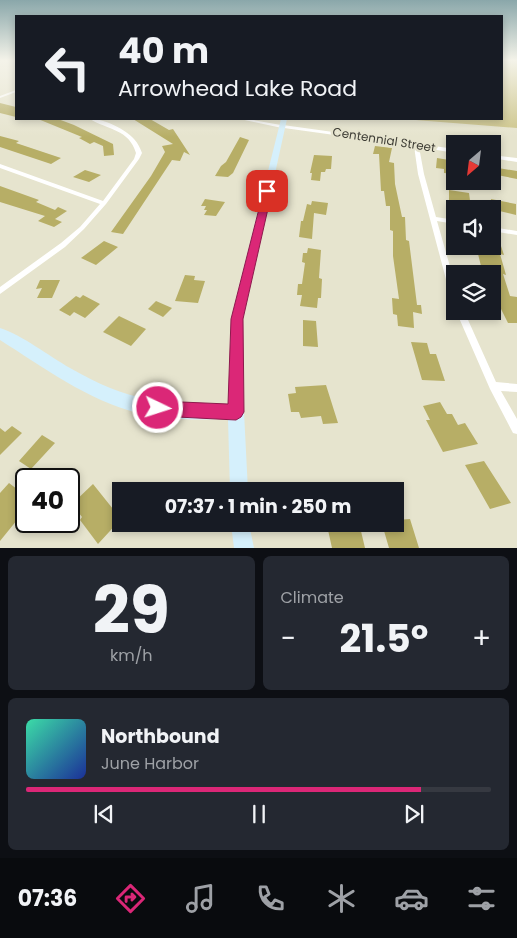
<!DOCTYPE html>
<meta charset="utf-8">
<style>
:root{--surface:#171b24;--page:#242831;--text:#f1f3f6;--muted:#9ea1a6;--line:#363941;--accent:#db2777}
body{margin:0;font-family:Poppins,sans-serif;background:var(--page);color:var(--text);height:100vh;display:flex;flex-direction:column;font-size:19px;white-space:nowrap}
*{box-sizing:border-box;margin:0}
p{font-size:16px;color:var(--muted)}
.icon{flex:none;width:28px;height:28px;fill:none;stroke:currentColor;stroke-width:2;stroke-linecap:round;stroke-linejoin:round}
.map{position:relative;height:548px;overflow:hidden}
.side{display:flex;flex-direction:column;gap:8px;padding:8px;background:#0d0f14;flex:1}
.side>*{flex:none}
.banner{position:absolute;left:15px;top:15px;width:488px;height:105px;border-radius:0px;box-shadow:0 2px 8px #0003;background:#171b24;color:var(--text);overflow:hidden}
.needle{width:32px;rotate:208deg}
.controls{position:absolute;left:446px;top:135px;display:grid;gap:10px}
.controls a{display:grid;place-items:center;width:55px;height:55px;border-radius:0px;background:var(--surface);box-shadow:0 2px 8px #0003;font-size:25px}
.speed{position:absolute;left:15px;top:468px;display:flex;gap:10px;font-size:25px;font-weight:700;text-align:center}
.speed>*{display:grid;place-content:center;width:65px;height:65px;border-radius:50%;background:var(--surface);box-shadow:0 2px 8px #0003;line-height:1}
.speed .limit{border:2px solid #111;border-radius:8px;background:#fff;color:#111}
.pin{position:absolute;display:grid;place-items:center;width:42px;height:42px;color:#fff;margin:-21px;border-radius:10px;box-shadow:0 2px 8px #0006}
.me{position:absolute;width:55px;margin:-28px;rotate:94deg;stroke-linejoin:round;filter:drop-shadow(0 0 4px #0008)}
.turn{display:flex;align-items:center;gap:18px;height:105px;padding:0 20px;font-size:22px}
.turn .icon{width:65px;height:65px;stroke-width:2.5}
.turn b{display:block;font-size:35px;line-height:42px}
.big{font-size:38px;font-weight:700;line-height:1.1}
.side .tile{flex:1;display:flex;flex-direction:column;justify-content:center;gap:8px;min-width:0;padding:0 18px;border-radius:8px;background:var(--page)}
.side .dial{align-items:center;gap:0}
.dial b{font-size:65px;line-height:1}
.song{display:flex;align-items:center;gap:15px}
.cover{width:60px;height:60px;border-radius:8px;background:linear-gradient(135deg,hsl(160 70% 55%),hsl(230 70% 35%))}
.played{height:5px;border-radius:2px;background:linear-gradient(90deg,var(--accent) 85%,var(--line) 85%)}
.keys{display:flex;justify-content:space-around;direction:ltr}
.heat{display:flex;justify-content:space-between;align-items:center;font-size:28px;direction:ltr}
.side .tiles{flex:1;display:grid;gap:8px;grid-template-columns:1fr 1fr}
.tile:last-child{grid-column:span 2}
.trip{position:absolute;left:112px;top:482px;width:292px;height:50px;border-radius:0px;background:var(--surface);box-shadow:0 2px 8px #0003;font-weight:700;line-height:50px;text-align:center}
.menu{display:flex;height:80px;justify-content:space-around;align-items:center;background:#090b0e;color:var(--muted)}
.menu .icon{width:35px;height:35px}
.menu .selected{color:var(--accent)}
.menu b{font-size:22px;color:var(--text)}
.map>svg:first-child{display:block}
.green{fill:#ccc488}
.building{fill:#b7ae66}
.lines{fill:none;stroke-linecap:round;stroke-linejoin:round}
.street{fill:#fff;fill-rule:evenodd}
.secondary{fill:#d5f0fc;fill-rule:evenodd}
.route{fill:#db2777;stroke:#8e194d}
.labels{text-anchor:middle;stroke-width:5;stroke-linejoin:round;paint-order:stroke}
.far-street-label{font-size:12px;fill:#3e3d35;stroke:#e6e4ce}
</style>
<div class="map">
<svg width="517" height="548" viewBox="0 0 517 548">
<rect width="100%" height="100%" fill="#e6e4ce"/>
<path class="green" d="M501 60H517V128L403 119H501Z"/>
<path class="building" d="M0 103 16 107V117L0 113Z
M38 119H58L74 125 113 144 114 155 104 156 103 146 94 142 90 144 79 138 82 137Z
M133 119H150L169 130 173 129 190 155 184 152 180 161 172 160 123 234 111 232 151 176 165 152 162 146 173 144Z
M0 136 19 141 16 143 61 158 51 164 0 147Z
M240 137 249 140 233 173 228 177 215 176 221 166 226 162Z
M375 146 392 148 389 162 394 163 395 184 402 217H405L406 240 409 241 417 305H421L422 314 413 312 414 328 398 326 397 315 393 314 392 298 399 299 393 256V231L390 230V206H386L384 191H381L379 154H373Z
M314 155 332 156 331 169H326L325 172H321L320 181 311 180 312 173H310Z
M437 158 455 161V174L444 173V169L436 168Z
M492 167 517 171V179L492 174Z
M85 170 101 175 89 182 73 177Z
M0 186 39 200 36 202 55 210 58 207 67 211 55 219 62 222 54 227 38 221 45 216 0 202Z
M449 190 469 193 471 208 449 204Z
M205 199 225 202 216 216 204 215 207 210H204L206 206H201Z
M491 199 516 204V215L491 209Z
M312 201 328 203 326 215 314 213 312 239 299 237 301 221H303L307 204 311 205Z
M104 241 118 247 96 265 81 258Z
M492 242 500 243 504 255 500 254 506 275 503 274 510 296 517 297V323H508L492 291V274H483L476 246H492Z
M308 248 321 250 319 278 322 279 321 298H318L317 308 300 306 302 295H297L298 284H302L305 263 302 262 303 253H307Z
M185 275 195 276 194 280 205 281 198 303 175 301Z
M40 280H60L52 298H37L42 288 36 289Z
M83 295 100 304 85 318 74 312 70 316 59 310 76 296 80 298Z
M156 301 172 308 163 317 148 309Z
M119 316 146 329 131 346 103 332Z
M303 320 316 321 318 347 303 346Z
M411 342 427 343 430 354H436L445 381 422 380Z
M326 385 338 423 323 424 321 416 301 418 299 412H291L288 394 296 393 295 387Z
M440 402 447 414H452L458 425 465 423 478 444 443 452 426 420H430L423 406Z
M12 426 22 433 0 455V428L5 432Z
M42 435 55 443 31 469 19 461Z
M484 461 511 503 490 509 465 465Z
M9 483 26 496V509L0 541V493Z
M93 484 121 519 98 544 80 520 82 517 72 504Z
M410 519 419 548H389L382 524H396V520Z
M360 527 365 548H332L328 530Z"/>
<g class="lines">
<path class="street" d="M16 90V92L0 98V96Z
M90 119C102 118 126 129 134 139 138 143 140 148 142 153L139 159 106 204 84 229 65 247 0 294V287L61 243 80 227 100 204 0 168V164L103 201 134 159 136 153C129 129 108 130 90 119Z
M240 119H247L281 125H283L455 149V153L419 147 424 174 436 217 455 220V224L437 221 455 284V301L452 300 451 298 418 174 414 146 284 128H282Z
M492 155 517 158V162L492 158Z
M492 227 517 231V235L492 231Z
M456 311H464L496 382 517 384V392L501 391 517 419V434L513 433 490 389Z"/>
<path class="secondary" d="M281 119H287L243 319 244 412 248 491H230L228 419C198 420 167 420 138 413 87 400 43 367 0 340V328C22 335 49 356 70 368 127 401 163 405 229 405L231 319Z
M231 524H249L254 548H234Z"/>
</g>
<linearGradient id="sky" x2="0" y2="1"><stop stop-color="#8aa7aa"/><stop offset="0.44" stop-color="#f4f3e9"/><stop offset="1" stop-color="#f4f3e9" stop-opacity="0"/></linearGradient>
<rect width="517" height="137" fill="url(#sky)"/>
<path class="route" d="M264 189H270L272 191 243 319 244 412 241 417 236 420 158 416 152 414 150 408 152 403 158 401 228 404 231 319Z"/>
<g class="labels">
<g class="far-street-label">
<text transform="translate(384 140) rotate(9)" y="4">Centennial Street</text>
</g>
</g>
</svg>
<div class="controls">
<a><svg class="needle" viewBox="-14 -14 28 28"><path d="M0-13l5 13h-10z" fill="#e53935"/><path d="M0 13l5-13h-10z" fill="#9ea1a6"/></svg></a>
<a><svg class="icon" aria-label="sound" viewBox="0 0 24 24"><path d="M4 9h4l5-4v14l-5-4H4zM17 9q2 3 0 6"/></svg></a>
<a><svg class="icon" aria-label="layers" viewBox="0 0 24 24"><path d="M12 4l9 5-9 5-9-5zM3 14l9 5 9-5"/></svg></a>
</div>
<div class="speed"><div class="limit">40</div></div>
<div class="pin" style="left:267px;top:191px;background:#d93025"><svg class="icon" aria-label="arrive" viewBox="0 0 24 24"><path d="M6 21V4h12l-3 4 3 4H6"/></svg></div>
<svg class="me" style="left:158px;top:408px" viewBox="-20 -20 40 40"><circle r="17" fill="#db2777" stroke="#fff" stroke-width="3"/><path d="M0-11L8 9 0 5-8 9z" fill="#fff"/></svg>
<div class="trip">07:37 · 1 min · 250 m</div>
<div class="banner">
<div class="turn"><svg class="icon" aria-label="left" viewBox="0 0 24 24"><path d="M17 20v-9H6M10 6l-5 5 5 5"/></svg><div><b>40 m</b>Arrowhead Lake Road</div></div>
</div>
</div>
<section class="side">
<div class="tiles">
<div class="tile dial"><b>29</b><p>km/h</p></div>
<div class="tile"><p>Climate</p>
<div class="heat"><a>−</a><b class="big">21.5°</b><a>+</a></div>
</div>
<div class="tile">
<div class="song"><i class="cover"></i><div><b>Northbound</b><p>June Harbor</p></div></div>
<div class="played"></div>
<div class="keys"><svg class="icon" aria-label="previous" viewBox="0 0 24 24"><path d="M18 5L8 12l10 7zM5 5v14"/></svg><svg class="icon" aria-label="pause" viewBox="0 0 24 24"><path d="M8 5v14M16 5v14"/></svg><svg class="icon" aria-label="next" viewBox="0 0 24 24"><path d="M6 5l10 7-10 7zM19 5v14"/></svg></div>
</div>
</div>
</section>
<nav class="menu">
<b>07:36</b>
<svg class="icon selected" aria-label="directions" viewBox="0 0 24 24"><path d="M12 3l9 9-9 9-9-9zM9 14v-3h6M13 9l2 2-2 2"/></svg>
<svg class="icon" aria-label="music" viewBox="0 0 24 24"><path d="M9 18V5l10-2v13"/><circle cx="6" cy="18" r="3"/><circle cx="16" cy="16" r="3"/></svg>
<svg class="icon" aria-label="phone" viewBox="0 0 24 24"><path d="M5 4h4l2 5-3 2q2 4 5 5l2-3 5 2v4C11 20 4 13 5 4z"/></svg>
<svg class="icon" aria-label="climate" viewBox="0 0 24 24"><path d="M12 3v18M4 7l16 10M4 17L20 7"/></svg>
<svg class="icon" aria-label="car" viewBox="0 0 24 24"><path d="M5 17H2v-5l4-1 3-4h7l3 4 3 1v5h-3M9 17h6M6 11h13"/><circle cx="7" cy="17" r="2"/><circle cx="17" cy="17" r="2"/></svg>
<svg class="icon" aria-label="filters" viewBox="0 0 24 24"><path d="M4 7h16M4 17h16"/><circle cx="9" cy="7" r="2"/><circle cx="15" cy="17" r="2"/></svg>
</nav>
